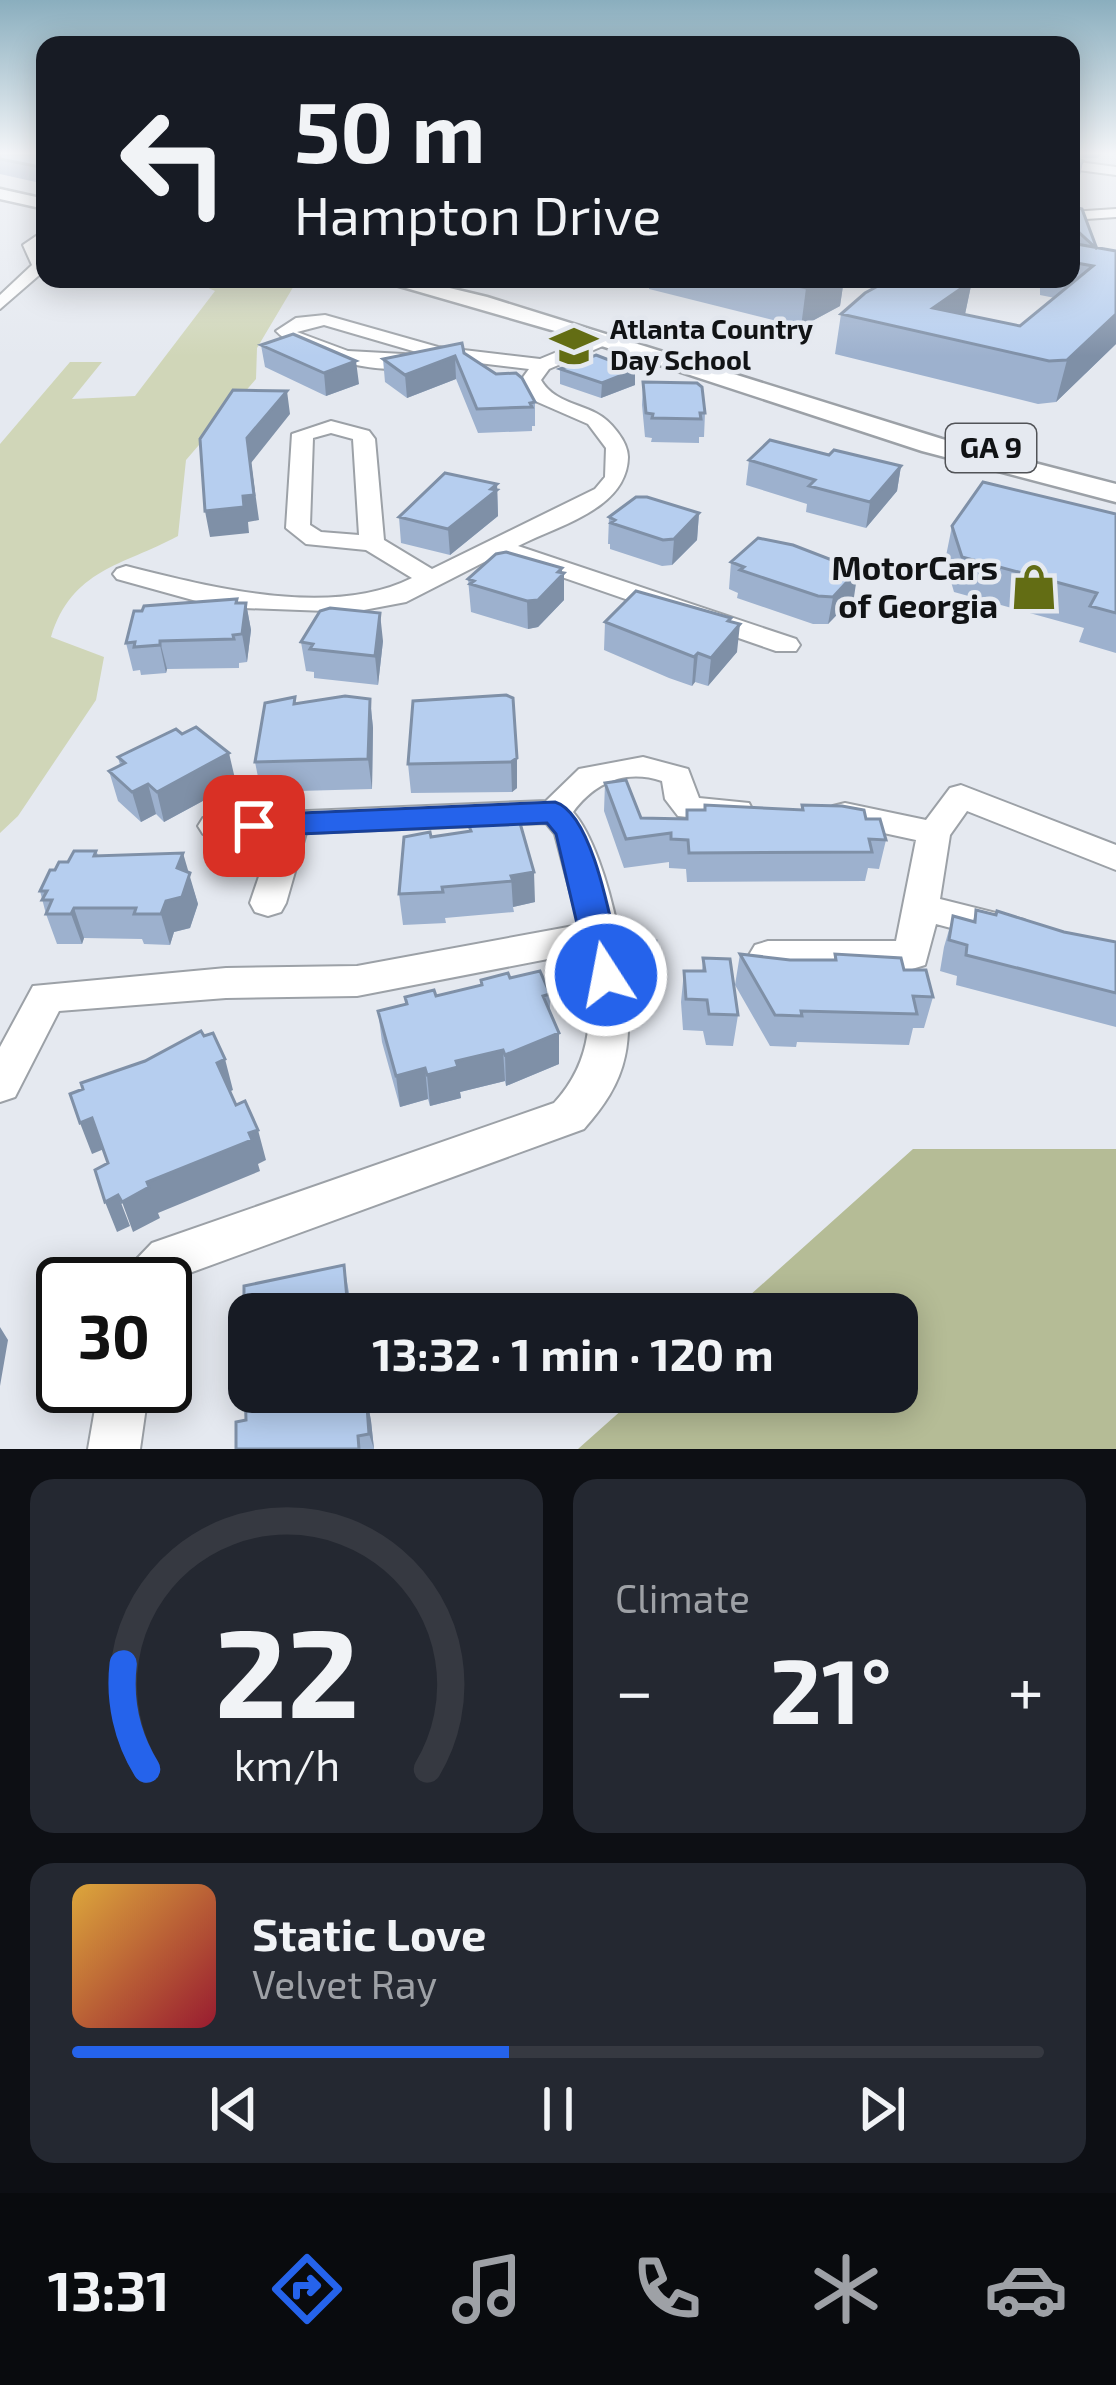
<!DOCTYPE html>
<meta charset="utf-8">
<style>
:root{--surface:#171b24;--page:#242831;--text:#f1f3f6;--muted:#9ea1a6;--line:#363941;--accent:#2563eb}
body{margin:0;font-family:"Exo 2",sans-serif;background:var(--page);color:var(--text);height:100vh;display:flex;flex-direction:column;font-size:45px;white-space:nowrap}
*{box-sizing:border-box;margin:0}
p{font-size:39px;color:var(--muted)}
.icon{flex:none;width:66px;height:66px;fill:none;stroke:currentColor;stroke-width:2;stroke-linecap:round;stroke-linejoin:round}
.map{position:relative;height:1449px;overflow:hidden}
.side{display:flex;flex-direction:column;gap:30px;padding:30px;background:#0d0f14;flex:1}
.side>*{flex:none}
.banner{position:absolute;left:36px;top:36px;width:1044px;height:252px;border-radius:24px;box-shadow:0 6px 30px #0003;background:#171b24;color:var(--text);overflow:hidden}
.speed{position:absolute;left:36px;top:1257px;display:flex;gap:24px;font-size:60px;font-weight:700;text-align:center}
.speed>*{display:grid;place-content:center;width:156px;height:156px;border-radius:50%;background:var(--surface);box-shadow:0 6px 30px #0003;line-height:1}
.speed .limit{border:6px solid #111;border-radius:18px;background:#fff;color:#111}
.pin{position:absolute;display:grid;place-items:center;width:102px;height:102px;color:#fff;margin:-51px;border-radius:24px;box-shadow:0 6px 18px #0006}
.me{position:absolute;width:132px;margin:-66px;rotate:349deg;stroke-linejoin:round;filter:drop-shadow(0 0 9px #0008)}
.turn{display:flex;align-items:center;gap:42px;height:252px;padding:0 60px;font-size:54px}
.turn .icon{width:156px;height:156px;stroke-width:2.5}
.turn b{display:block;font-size:84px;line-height:102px}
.big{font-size:90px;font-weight:700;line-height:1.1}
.side .tile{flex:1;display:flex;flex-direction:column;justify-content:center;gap:18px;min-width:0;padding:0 42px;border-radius:24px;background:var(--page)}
.side .dial{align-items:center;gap:0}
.dial svg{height:312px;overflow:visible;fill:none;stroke:var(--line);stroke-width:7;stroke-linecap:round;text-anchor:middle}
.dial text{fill:var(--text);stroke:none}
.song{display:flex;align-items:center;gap:36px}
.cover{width:144px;height:144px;border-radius:18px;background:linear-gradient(135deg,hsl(40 70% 55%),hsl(350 70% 35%))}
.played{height:12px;border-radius:6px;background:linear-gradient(90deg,var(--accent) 45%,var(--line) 45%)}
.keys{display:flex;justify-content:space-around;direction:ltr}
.heat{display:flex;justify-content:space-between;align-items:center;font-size:66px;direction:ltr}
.side .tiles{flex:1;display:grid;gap:30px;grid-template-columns:1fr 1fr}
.tile:last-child{grid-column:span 2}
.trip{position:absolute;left:228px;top:1293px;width:690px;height:120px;border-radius:24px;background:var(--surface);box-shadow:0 6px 30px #0003;font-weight:700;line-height:120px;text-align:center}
.dock{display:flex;height:192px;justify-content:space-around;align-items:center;background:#090b0e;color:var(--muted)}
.dock .icon{width:84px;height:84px}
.dock .current{color:var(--accent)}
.dock b{font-size:54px;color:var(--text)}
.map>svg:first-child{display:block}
.green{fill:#d0d6b8}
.forest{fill:#b5bc96}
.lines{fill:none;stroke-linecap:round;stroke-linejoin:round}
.minor-casing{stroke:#9ca1a7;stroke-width:4}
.major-casing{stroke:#9ca1a7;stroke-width:5}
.minor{fill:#fff;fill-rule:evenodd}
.major{fill:#fff;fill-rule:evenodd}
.wall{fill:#9db1ce}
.shaded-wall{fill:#7f90a7}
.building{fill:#b6ceef;stroke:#7f90a7;stroke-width:3}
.route{fill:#2563eb;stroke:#184099;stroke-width:3}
.labels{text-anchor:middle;stroke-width:9;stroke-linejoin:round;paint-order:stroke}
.far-poi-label{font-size:27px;font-weight:bold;fill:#111315;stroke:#e5e9f0;text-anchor:start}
.shield{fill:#e5e9f0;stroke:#515357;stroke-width:3}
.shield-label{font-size:30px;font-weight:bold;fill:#111315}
.poi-label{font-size:33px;font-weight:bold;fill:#111315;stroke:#e5e9f0;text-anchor:end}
</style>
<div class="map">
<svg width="1116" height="1449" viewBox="0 0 1116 1449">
<rect width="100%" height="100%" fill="#e5e9f0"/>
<path class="green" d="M154 279H298L257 348 256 379 186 460 178 536C122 566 72 569 51 637L104 657 96 700 18 816 0 833V444L70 362H102L72 399 135 396 215 291 202 285 151 283Z"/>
<path class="forest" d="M913 1149H1116V1449H578L642 1392H897V1314H729Z"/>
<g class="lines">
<defs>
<path id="minor" d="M1071 161 1116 167V175L1071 169Z
M1116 209V217L1071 220V212Z
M45 230V241L39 246 45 270 0 309V295L32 265 23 245Z
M325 315 438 347 540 359 598 335H610V343L549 369 541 380C552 400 576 403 596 413 610 420 628 441 628 457 627 509 559 525 518 546L796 639 800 645 796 651H776L498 555 406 602 353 612 218 607 117 579 113 574 117 569 126 566C210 587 330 619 412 578L366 550 306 544 286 528 292 434 331 421 369 431 375 439 384 540 432 569 595 489 605 477 606 448 588 424 533 400 521 380 529 369 437 358 324 325 297 332 348 351 421 355 430 361C400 382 301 358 276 331L296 318ZM331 433 353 439 359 535 321 532 310 525 313 438Z
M643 757 688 769 699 798 749 803 753 811 749 819 737 822 678 816 665 799 662 781C626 769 595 782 573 812 610 854 638 1000 625 1056 619 1085 603 1107 584 1129L184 1275 165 1296V1284H121L128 1268 152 1243 554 1103C595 1059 593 1009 584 952L357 996 226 998 59 1011 15 1097 0 1102V1047L33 986 226 968 357 966 579 925 555 834 546 823 306 833 286 903 281 912 268 916 255 912 250 903 273 835 203 834 198 826 203 818 215 815 546 801 579 769Z
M961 785 1116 845V870L967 811 950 835 940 899 1024 920 1029 930 1024 940 1011 944 936 924 925 965 912 969H768L755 965 749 955 755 945 768 941H896L916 840 833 822 829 814 833 806 845 803 926 820 950 788Z
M99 1386H149L140 1449H88Z"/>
<path id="major" d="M0 189 45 199V209L0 199Z
M375 279H412L487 297 942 439 1116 484V502L922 451 562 333Z"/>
</defs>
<use href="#minor" class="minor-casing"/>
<use href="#major" class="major-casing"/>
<use href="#minor" class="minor"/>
<use href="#major" class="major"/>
</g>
<path class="wall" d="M0 154H45V184L0 174Z
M1071 154H1101L1098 158H1074L1083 161 1080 175 1071 186Z
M1071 206 1097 248 1116 251V344L1056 402 1038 404 835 354 841 314 972 281 965 314 1020 326 1055 298 1040 295V279H1071Z
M591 279H844L840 306 801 327 649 289V285L630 288Z
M261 345 359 384 326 396 265 367Z
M464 353 535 402V426H532V431L478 433 456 379 407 398 385 382 383 359Z
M560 369 635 370V385L601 398 560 384Z
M643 382 705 413 704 437H699V443L651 442 652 438 645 437 642 405Z
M829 455 901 466 897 491 866 528 806 512 807 504 746 485 749 460Z
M497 484 498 516 450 555 401 543 399 517Z
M699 513 697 540 672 565 662 566 610 549V544H608L609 517Z
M1116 514V653L1079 642 1084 628 954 592 945 561 952 526Z
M731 562 854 597 828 624H813L737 598 738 593 729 589Z
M562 568V573H564V600L538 627 528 629 471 612 468 579Z
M237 599 238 603H246L251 630 247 662 239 663V668L167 669 166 673 141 675 140 670 133 671 126 643Z
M731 618 737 652 708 686 695 682 692 686 669 678 604 650 605 622Z
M383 641 378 685 314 678V672L306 671 301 642Z
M506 695 517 788 512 792 411 793 408 764Z
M370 699 373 728 372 789 261 792 255 762 296 703Z
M118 757 236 783 164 822 156 814 141 822 118 801 109 771 120 765Z
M605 783 641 818 686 819 687 810H801L802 805 866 819 886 840 879 869 868 868 865 881 687 882 686 869 669 868V862L624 868 604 811Z
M470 831 535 902 513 907 514 912 445 918 446 923 403 925 399 894 431 837Z
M96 851 98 855 188 873 198 904 190 928 174 932 170 945 144 944 142 939 84 938 82 944H57L46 914 40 891 55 870 68 862Z
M976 910 1064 932 1116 942V1027L956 985 957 976 940 971 944 947 953 916 973 921Z
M629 941 658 967 657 977H631Z
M740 954 790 960H834L835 954 904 970 933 997 924 1028H913L909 1045 797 1042 796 1047 770 1046 735 985Z
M703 958 738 1015 733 1046 706 1045 703 1031 683 1030 681 1002 684 971H702Z
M510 978 550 994V1012L559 1064 506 1086 505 1081 460 1092 461 1098 430 1106 428 1099 400 1107 382 1042 378 1011 406 1004 405 997 436 996 481 986V980Z
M344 1265 350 1298 357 1297 360 1314H249V1392L366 1393 371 1421 374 1449H236V1422L246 1420 245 1388 235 1359 234 1324 244 1322V1286Z"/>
<path class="shaded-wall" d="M1083 161 1080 175 1071 186V177Z
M630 279H650L649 285 630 288Z
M824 279H844L840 306 801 327 806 288Z
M972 281 964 319 933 308Z
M1116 314V344L1056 402 1067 360Z
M455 356 456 379 407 398 405 375Z
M356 361 359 384 326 396 324 373Z
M635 370V385L601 398 602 383Z
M287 391 290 414 251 463 259 520 248 522 249 533 210 537 205 511 247 438Z
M901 466 897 491 866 528 870 502Z
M497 484 498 516 450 555 448 529Z
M699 513 697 540 672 565 674 539Z
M562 568V575L564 573V600L538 627 528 629 527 601Z
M858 570 854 597 828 624 833 597Z
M246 603 251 630 247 662 242 634Z
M380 613 383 641 378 685 375 656Z
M731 618 729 636 740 624 737 652 708 686 711 658Z
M160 641 167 669 166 673 160 645Z
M698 653 695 682 692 686 694 657Z
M370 699 373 728 372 789 368 759Z
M229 753 236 783 164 822 157 792Z
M517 758V788L512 792 511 762Z
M148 784 156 814 141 822 132 792Z
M183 853 198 904 190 928 174 932 170 945 161 914Z
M534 872 535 902 513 907 511 876Z
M74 908 84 938 82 944 71 914Z
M559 1033V1064L506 1086 505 1055Z
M503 1050 505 1081 460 1092 461 1098 430 1106 427 1075 456 1061Z
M225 1059 233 1090 225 1094 217 1063Z
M425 1068 428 1099 400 1107 396 1076Z
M92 1118 104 1149 92 1154 80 1123Z
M258 1130 266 1160 258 1164 260 1171 158 1213 160 1218 133 1232 122 1202 147 1182Z
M118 1195 130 1226 117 1232 105 1202Z
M0 1327 8 1340 0 1386Z
M244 1357V1388L235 1359Z
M366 1393 371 1421 374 1449 369 1434Z"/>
<path class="building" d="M0 154H45V168L0 159Z
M1071 156 1083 161 1071 177Z
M1071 206 1082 209 1097 249 1071 225Z
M1071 243 1116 251V314L1067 360 1049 361 841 314 865 293 891 279H970L972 281 933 308 1020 326 1093 266 1071 262Z
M767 279H824L806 288Z
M293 334 356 361 324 373 261 345Z
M462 343 464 353 496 374 516 373 522 378 535 402 530 403 532 407 477 409 455 356 405 375 383 359Z
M596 355 635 370 602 383 560 369Z
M643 382 697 383 702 387 705 413H700L701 419 652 418 653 414 646 413Z
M233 390 287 391 247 438 254 495 243 496 244 507 205 511 200 439Z
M770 440 829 455 834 450 901 466 870 502 809 486 815 480 749 460Z
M445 473 497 484 491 489 497 490 448 529 399 517Z
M983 482 1116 514V613L1090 606 1097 593 962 557 952 526Z
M636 497H647L699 513 674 539 663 540 611 523 615 520 609 517Z
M758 538 793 545 858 570 833 597 818 596 740 570 744 567 731 562Z
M506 552 562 568 558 572 564 573 538 600 527 601 470 584 474 581 468 579 496 554Z
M636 591 731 618 728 621 740 624 711 658 698 653 694 657 605 622Z
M237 599 236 603H246L242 634 233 635 234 639 160 641V645L134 647 135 642 126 643 134 611H142L144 606Z
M330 608 380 613 375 656 310 649 313 644 301 642 320 611Z
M506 695 513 698 517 758 511 762 408 764 413 701Z
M345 696 370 699 368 759 255 762 265 703 295 697 294 704Z
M196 727 229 753 157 792 148 784 132 792 109 771 125 763 118 757 176 729 182 734Z
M626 780 641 818 687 819V810H705V805L803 810 802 805 842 806 864 810 866 819H880L886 840 869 839 872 852 689 853 688 840 671 839V833L626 839 605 783Z
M520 823 534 872 511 876 513 881 442 887 443 892 399 894 404 837 430 832 431 837 471 831 469 826Z
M74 851H96L94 856 183 853 177 868 190 873 182 897 166 901 161 914H134L136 908H74L71 914H46L52 900H42L47 891H40L50 870H55L59 862H68Z
M976 910 996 915 997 911 1064 932 1116 942V993L966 955 967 945 949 940 953 916 975 922Z
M629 941H656L658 967H631Z
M740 954 790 960H836L835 954 901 958 904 970H926L933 997 913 996 917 1014 801 1011 802 1016 775 1015Z
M703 958 730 959 738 1015 709 1014 707 1000 686 999 684 971H705Z
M540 971 550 994 543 996 559 1033 505 1055 503 1050 456 1061 458 1067 427 1075 425 1068 396 1076 378 1011 407 1004 405 997 434 990 436 996 482 985 481 980 508 973 510 978Z
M201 1031 204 1036 213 1033 225 1059 217 1063 236 1105 245 1101 258 1130 249 1133 252 1140 147 1182 149 1187 122 1202 118 1195 105 1202 95 1170 108 1163 92 1118 80 1123 70 1094 83 1089 81 1083 145 1061Z
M344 1265 347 1299 357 1297 358 1314H249V1392H355V1395L366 1393 369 1434 358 1436 359 1449H236V1422L246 1420 244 1357 235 1359 234 1324 244 1322V1286Z"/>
<linearGradient id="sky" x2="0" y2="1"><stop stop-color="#8aaebe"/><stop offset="0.43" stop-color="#f3f5f8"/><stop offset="1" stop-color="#f3f5f8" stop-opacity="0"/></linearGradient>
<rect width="1116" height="356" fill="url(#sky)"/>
<path class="route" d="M555 802C595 814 613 935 623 975L618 984 606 988 594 984 589 975 556 834 547 823 254 836 238 826 254 815Z"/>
<defs>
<symbol id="school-bare" viewBox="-9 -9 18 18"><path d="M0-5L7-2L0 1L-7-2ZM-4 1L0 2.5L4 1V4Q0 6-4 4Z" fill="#636d14" stroke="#e5e9f0" stroke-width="2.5" paint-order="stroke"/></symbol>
<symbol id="shop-bare" viewBox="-9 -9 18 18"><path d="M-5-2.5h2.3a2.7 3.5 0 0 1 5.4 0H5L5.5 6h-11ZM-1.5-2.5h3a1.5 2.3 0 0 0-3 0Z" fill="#636d14" stroke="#e5e9f0" stroke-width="2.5" paint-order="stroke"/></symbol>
</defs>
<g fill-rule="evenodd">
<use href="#school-bare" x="541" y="313" width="66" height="66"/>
<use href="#shop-bare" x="1001" y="554" width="66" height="66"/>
</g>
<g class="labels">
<g class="far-poi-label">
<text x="610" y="339">Atlanta Country<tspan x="610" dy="31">Day School</tspan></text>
</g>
<rect class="shield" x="946" y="424" width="90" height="48" rx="9"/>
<g class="shield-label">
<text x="991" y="458">GA 9</text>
</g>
<g class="poi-label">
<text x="998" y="580">MotorCars<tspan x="998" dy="38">of Georgia</tspan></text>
</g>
</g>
</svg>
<div class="speed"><div class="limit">30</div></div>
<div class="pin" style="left:254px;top:826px;background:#d93025"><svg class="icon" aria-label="arrive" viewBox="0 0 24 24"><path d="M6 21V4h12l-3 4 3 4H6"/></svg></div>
<svg class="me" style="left:606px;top:975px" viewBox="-20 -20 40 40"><circle r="17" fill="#2563eb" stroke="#fff" stroke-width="3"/><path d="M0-11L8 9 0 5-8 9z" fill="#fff"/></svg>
<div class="trip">13:32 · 1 min · 120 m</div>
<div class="banner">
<div class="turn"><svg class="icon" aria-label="left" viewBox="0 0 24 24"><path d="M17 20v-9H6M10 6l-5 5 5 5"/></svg><div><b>50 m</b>Hampton Drive</div></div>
</div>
</div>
<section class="side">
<div class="tiles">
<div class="tile dial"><svg viewBox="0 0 100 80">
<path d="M14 69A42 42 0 1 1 86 69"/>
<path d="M14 69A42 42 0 0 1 8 42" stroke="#2563eb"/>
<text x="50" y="56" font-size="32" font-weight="700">22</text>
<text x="50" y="72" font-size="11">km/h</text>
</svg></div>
<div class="tile"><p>Climate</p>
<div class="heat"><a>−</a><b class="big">21°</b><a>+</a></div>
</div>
<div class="tile">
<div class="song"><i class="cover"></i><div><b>Static Love</b><p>Velvet Ray</p></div></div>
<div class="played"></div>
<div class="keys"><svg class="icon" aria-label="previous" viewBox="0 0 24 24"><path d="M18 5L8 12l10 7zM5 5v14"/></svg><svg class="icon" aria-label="pause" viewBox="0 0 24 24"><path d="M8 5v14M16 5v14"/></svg><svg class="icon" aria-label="next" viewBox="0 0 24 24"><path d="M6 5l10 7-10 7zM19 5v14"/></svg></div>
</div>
</div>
</section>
<nav class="dock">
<b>13:31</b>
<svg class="icon current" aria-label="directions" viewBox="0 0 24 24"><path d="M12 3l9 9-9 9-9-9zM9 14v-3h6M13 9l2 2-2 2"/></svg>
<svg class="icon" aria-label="music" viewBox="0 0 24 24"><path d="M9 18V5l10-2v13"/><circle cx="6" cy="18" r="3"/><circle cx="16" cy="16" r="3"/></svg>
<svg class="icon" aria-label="phone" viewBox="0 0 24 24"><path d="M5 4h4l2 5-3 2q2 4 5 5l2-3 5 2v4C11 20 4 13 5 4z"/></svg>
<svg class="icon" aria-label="climate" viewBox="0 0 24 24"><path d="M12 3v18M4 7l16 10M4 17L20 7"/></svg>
<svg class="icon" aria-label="car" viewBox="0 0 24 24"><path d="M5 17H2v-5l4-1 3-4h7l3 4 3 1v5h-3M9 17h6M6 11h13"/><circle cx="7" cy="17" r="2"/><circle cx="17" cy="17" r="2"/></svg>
</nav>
